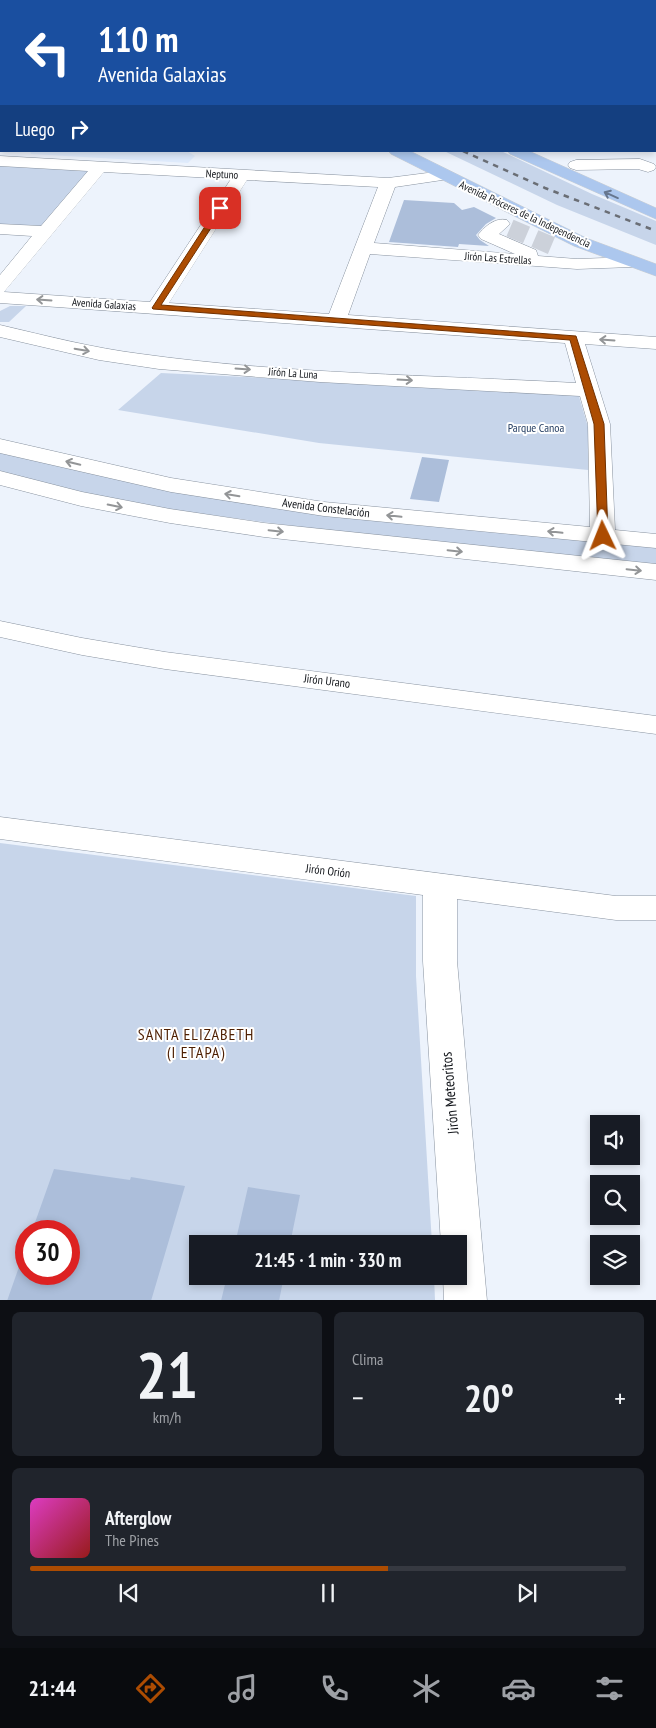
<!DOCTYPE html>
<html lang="es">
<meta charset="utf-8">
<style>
:root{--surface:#171b24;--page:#20242c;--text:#f1f3f6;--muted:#9ea1a6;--line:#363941;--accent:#ac4c02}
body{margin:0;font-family:"PT Sans Narrow",sans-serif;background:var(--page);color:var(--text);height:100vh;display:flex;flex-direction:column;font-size:19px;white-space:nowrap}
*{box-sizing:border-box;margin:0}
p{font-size:16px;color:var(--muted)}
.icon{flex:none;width:28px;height:28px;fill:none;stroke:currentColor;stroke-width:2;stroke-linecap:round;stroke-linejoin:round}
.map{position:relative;height:1300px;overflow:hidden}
.side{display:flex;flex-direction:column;gap:12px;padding:12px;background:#0d0f14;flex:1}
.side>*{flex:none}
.top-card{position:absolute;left:0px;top:0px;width:656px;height:152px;box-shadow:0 2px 8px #0003;background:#1a4fa0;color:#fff;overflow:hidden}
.tools{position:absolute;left:590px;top:1115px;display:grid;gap:10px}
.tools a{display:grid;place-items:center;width:50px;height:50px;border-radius:0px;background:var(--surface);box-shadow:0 2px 8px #0003;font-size:25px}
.speed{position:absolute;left:15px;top:1220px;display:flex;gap:10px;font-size:25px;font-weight:700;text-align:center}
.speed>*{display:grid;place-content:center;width:65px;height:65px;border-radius:50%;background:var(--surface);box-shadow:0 2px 8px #0003;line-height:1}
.speed .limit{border:8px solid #d22;background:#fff;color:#111}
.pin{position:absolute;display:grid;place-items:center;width:42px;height:42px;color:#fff;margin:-21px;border-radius:10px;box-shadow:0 2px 8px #0006}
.me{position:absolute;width:55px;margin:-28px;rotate:358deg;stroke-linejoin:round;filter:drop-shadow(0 0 4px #0008)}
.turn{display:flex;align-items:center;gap:18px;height:105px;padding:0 15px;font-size:22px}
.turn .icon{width:65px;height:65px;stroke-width:2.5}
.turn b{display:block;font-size:35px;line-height:42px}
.then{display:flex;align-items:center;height:48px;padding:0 15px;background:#0003;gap:10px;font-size:19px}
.big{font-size:38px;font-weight:700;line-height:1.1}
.side .card{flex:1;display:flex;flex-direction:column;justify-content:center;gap:8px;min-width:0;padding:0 18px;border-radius:8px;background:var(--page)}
.side .dial{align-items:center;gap:0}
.dial b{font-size:65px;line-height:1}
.song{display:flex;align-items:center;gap:15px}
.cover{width:60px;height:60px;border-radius:8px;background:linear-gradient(135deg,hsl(310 70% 55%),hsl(0 70% 35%))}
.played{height:5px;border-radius:2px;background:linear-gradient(90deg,var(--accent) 60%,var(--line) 60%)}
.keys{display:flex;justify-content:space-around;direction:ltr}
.heat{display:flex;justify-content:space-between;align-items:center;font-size:28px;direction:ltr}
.side .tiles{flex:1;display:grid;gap:12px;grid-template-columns:1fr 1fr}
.card:last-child{grid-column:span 2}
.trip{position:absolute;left:189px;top:1235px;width:278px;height:50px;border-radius:0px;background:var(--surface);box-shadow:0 2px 8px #0003;font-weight:700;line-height:50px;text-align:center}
.tabs{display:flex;height:80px;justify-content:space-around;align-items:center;background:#090b0e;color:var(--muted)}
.tabs .icon{width:35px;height:35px}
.tabs .current{color:var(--accent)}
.tabs b{font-size:22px;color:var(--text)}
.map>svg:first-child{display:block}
.built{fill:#dfebfc}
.green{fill:#c7d5ea;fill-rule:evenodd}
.building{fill:#acbeda}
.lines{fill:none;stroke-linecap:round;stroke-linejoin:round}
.minor-tunnel{stroke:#ccd1da;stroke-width:18;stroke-dasharray:18 9;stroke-linecap:butt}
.minor-casing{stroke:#88929f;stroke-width:1}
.major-casing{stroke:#cfd0d1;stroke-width:1}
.minor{fill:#fff;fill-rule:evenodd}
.major{fill:#acc7ee;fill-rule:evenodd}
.rail-far1{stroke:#6a6e75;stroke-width:2;stroke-dasharray:4.5 4.5;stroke-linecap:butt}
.rail{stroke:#6a6e75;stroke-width:2.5;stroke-dasharray:5.5 5.5;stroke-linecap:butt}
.oneway{stroke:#66768e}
.oneway2{stroke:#939597}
.route{fill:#ac4c02;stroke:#703101}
.labels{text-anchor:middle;stroke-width:4;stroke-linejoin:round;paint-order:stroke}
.far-street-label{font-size:11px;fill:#101318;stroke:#fff}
.park-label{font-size:12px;fill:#1d375d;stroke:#fff}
.street-label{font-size:12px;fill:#101318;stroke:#fff}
.near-street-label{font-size:15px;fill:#101318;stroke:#fff}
.near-neighbourhood-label{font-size:16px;letter-spacing:1px;fill:#4d1e01;stroke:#fff}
</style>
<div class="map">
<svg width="656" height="1301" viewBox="0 0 656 1301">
<rect width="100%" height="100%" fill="#edf3fc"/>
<path class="built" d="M30 151H187L195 156 188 163 31 154Z"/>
<path class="green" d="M444 151H501L592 194 656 221V245L557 205Z
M0 163 94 167 40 229 0 227Z
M10 306H26L9 322H0V311Z
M161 373 578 393 590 434 588 470 319 443 118 410Z
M0 451 163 488 656 546V566L309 528 174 510 89 495 0 471Z
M0 843 416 896V976L432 1244H198V1276H434L435 1300H0ZM26 1231H69V1274H26Z"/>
<path class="building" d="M404 200 454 203 462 210 474 207 496 218 486 224 476 235 480 240 489 246 459 244 458 247 389 242Z
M422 457 449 460 439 502 410 499Z
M54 1169 130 1180 131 1177 185 1186 151 1301H7L26 1247V1274H69V1231H32Z
M248 1187 300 1195 290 1244H235Z
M284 1276 279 1301H221L227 1276Z"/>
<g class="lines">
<path class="minor-tunnel" d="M510 228 557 248"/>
<defs>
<path id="minor" d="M609 0H621L622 1H610Z
M655 25H656L655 34Z
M0 35H1V43H0Z
M655 67H656V75H655Z
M655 121H656V129H655Z
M0 124 1 125V136L0 135Z
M0 156 388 178 443 171 449 173 451 176 449 179 395 187 374 243 515 254 481 239 478 235C485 226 496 217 507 220L510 224 499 234 536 250 538 256 577 259 632 257 638 258 641 262 638 266 632 267 577 269 370 254 348 315 656 337V349L585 344 610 424 615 530 656 534V548L324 516 171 492 0 453V439L171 478 324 502 590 527 588 424 580 396 320 382 159 369 99 360 0 337V325C47 336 93 348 141 354 284 374 432 375 576 383L565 343 0 303V275L32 236 0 234V224L41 226 88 171 0 166ZM104 172 231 179 150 302 4 292ZM247 180 378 187 329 314 169 303Z
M640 159 654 164 656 167 654 170 648 172 638 169 576 170 570 168 568 165 570 162 576 160Z
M0 471 82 492 170 509 264 523 656 564V580L264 537 170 523 81 506 0 485Z
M0 621 82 638 165 652 656 716V734L165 669 82 655 0 637Z
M0 817 616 896H656V920H616L457 899V961L487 1301H444L443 1276H458V1244H441L423 961V895L0 839Z"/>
<path id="major" d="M84 0H99L100 1H85Z
M118 0H132L133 1H119Z
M185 0H199L200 1H186Z
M212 0H225L226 1H213Z
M389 151H410L586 238 656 264V276L574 246 391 154Z
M508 151H529L656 208V219L510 154Z"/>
</defs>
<use href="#minor" class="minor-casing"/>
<use href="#major" class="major-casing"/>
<use href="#minor" class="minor"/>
<use href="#major" class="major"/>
<path class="rail-far1" d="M148 0 151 1
M159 0 162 1"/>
<path class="rail" d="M463 151 545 188 656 231"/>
</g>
<defs><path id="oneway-shaft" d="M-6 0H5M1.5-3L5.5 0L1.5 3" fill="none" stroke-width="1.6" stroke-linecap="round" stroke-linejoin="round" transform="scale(1.25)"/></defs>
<use class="oneway" href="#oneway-shaft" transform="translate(611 195) rotate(-156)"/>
<g class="oneway2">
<use href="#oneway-shaft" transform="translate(44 300) rotate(-176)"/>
<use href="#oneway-shaft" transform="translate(607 340) rotate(-176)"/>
<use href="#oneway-shaft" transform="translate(82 350) rotate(10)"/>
<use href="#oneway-shaft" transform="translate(243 369) rotate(4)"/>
<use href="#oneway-shaft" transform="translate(405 380) rotate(3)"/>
<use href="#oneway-shaft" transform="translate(73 463) rotate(-167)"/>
<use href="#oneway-shaft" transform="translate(232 495) rotate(-171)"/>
<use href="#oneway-shaft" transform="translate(115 506) rotate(11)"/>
<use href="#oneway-shaft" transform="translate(394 516) rotate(-174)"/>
<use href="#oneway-shaft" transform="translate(276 531) rotate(6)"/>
<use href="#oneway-shaft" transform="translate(555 532) rotate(-174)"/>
<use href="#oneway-shaft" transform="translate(455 551) rotate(6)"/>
<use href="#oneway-shaft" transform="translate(634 570) rotate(6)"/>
</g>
<path class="route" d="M220 206 224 208 161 305 576 336 604 424 608 536 606 538 603 539 598 536 594 424 570 340 153 309 152 308 217 208Z"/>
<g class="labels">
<g class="far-street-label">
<text transform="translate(222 174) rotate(3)" y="4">Neptuno</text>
<text transform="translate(525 214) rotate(25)" y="4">Avenida Próceres de la Independencia</text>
<text transform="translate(498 258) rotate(4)" y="4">Jirón Las Estrellas</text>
<text transform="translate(104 304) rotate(4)" y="4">Avenida Galaxias</text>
<text transform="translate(293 373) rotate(4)" y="4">Jirón La Luna</text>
</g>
<g class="park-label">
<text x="536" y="432">Parque Canoa</text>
</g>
<g class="street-label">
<text transform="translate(326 508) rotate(7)" y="4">Avenida Constelación</text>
<text transform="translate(327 681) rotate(7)" y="4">Jirón Urano</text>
<text transform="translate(328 871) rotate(7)" y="4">Jirón Orión</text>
</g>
<g class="near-street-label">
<text transform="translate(450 1093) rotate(-95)" y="5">Jirón Meteoritos</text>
</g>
<g class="near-neighbourhood-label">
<text x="196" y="1040">SANTA ELIZABETH<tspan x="196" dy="18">(I ETAPA)</tspan></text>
</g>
</g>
</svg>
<div class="tools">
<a><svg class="icon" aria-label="sound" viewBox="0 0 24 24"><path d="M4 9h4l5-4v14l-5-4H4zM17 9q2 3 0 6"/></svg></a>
<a><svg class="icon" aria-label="search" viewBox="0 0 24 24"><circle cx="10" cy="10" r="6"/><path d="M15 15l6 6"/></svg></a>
<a><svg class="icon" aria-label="layers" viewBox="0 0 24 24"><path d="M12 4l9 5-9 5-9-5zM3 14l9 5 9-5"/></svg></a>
</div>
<div class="speed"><div class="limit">30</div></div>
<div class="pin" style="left:220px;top:208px;background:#d93025"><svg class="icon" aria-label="arrive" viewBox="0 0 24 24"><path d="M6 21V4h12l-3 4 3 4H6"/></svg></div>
<svg class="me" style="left:603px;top:536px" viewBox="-20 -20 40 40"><path d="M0-17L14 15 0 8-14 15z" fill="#ac4c02" stroke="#fff" stroke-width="4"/></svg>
<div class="trip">21:45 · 1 min · 330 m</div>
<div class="top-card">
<div class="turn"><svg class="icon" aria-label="left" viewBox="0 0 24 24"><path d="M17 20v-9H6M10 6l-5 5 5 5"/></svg><div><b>110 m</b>Avenida Galaxias</div></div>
<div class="then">Luego<svg class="icon" aria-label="right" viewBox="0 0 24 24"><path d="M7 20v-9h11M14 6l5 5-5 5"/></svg></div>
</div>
</div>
<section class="side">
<div class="tiles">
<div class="card dial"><b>21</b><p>km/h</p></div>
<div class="card"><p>Clima</p>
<div class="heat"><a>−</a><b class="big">20°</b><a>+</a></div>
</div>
<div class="card">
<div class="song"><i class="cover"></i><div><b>Afterglow</b><p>The Pines</p></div></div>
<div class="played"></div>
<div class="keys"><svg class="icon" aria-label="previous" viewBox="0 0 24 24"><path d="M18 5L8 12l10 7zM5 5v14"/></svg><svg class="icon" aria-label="pause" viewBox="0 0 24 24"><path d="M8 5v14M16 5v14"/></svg><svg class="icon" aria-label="next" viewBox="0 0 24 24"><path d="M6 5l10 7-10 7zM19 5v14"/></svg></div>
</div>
</div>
</section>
<nav class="tabs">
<b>21:44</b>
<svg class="icon current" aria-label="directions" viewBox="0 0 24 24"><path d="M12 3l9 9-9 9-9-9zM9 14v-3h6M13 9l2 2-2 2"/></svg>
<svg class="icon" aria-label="music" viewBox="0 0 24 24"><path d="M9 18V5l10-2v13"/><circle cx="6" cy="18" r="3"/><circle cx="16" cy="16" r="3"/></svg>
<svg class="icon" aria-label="phone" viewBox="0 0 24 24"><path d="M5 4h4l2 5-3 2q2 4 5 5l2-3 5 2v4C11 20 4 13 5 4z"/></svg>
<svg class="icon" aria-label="climate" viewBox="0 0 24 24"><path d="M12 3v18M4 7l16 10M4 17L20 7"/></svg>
<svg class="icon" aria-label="car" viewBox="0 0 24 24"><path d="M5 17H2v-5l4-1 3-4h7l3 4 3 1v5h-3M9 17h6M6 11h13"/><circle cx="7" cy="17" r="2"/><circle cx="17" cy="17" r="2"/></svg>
<svg class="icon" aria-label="filters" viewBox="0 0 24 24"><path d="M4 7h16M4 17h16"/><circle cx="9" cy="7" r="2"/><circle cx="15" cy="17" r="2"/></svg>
</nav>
